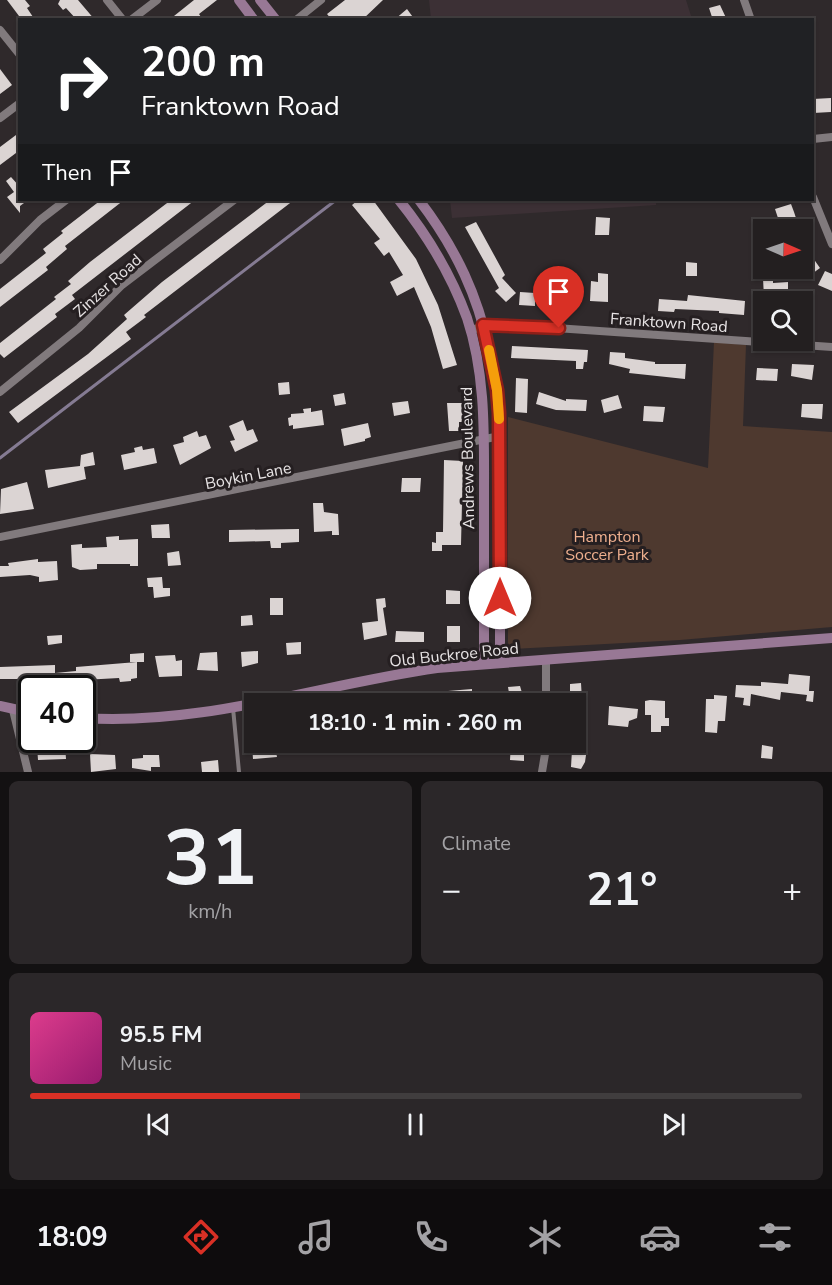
<!DOCTYPE html>
<meta charset="utf-8">
<style>
:root{--surface:#231f20;--page:#2b2729;--text:#f1f3f6;--muted:#a3a2a5;--line:#403d3e;--accent:#d93025}
body{margin:0;font-family:"Nunito Sans",sans-serif;background:var(--page);color:var(--text);height:100vh;display:flex;flex-direction:column;font-size:22px;white-space:nowrap}
*{box-sizing:border-box;margin:0}
p{font-size:20px;color:var(--muted)}
.icon{flex:none;width:33px;height:33px;fill:none;stroke:currentColor;stroke-width:2;stroke-linecap:round;stroke-linejoin:round}
.map{position:relative;height:772px;overflow:hidden}
.drawer{display:flex;flex-direction:column;gap:9px;padding:9px;background:#131112;flex:1}
.drawer>*{flex:none}
.top-card{position:absolute;left:18px;top:18px;width:796px;height:183px;border-radius:0px;box-shadow:0 2px 4px #0004,0 0 0 2px var(--line);background:#202124;color:#fff;overflow:hidden}
.needle{width:39px;rotate:92deg}
.controls{position:absolute;left:753px;top:219px;display:grid;gap:12px}
.controls a{display:grid;place-items:center;width:60px;height:60px;border-radius:0px;background:var(--surface);box-shadow:0 2px 4px #0004,0 0 0 2px var(--line);font-size:30px}
.speed{position:absolute;left:18px;top:675px;display:flex;gap:12px;font-size:30px;font-weight:700;text-align:center}
.speed>*{display:grid;place-content:center;width:78px;height:78px;border-radius:50%;background:var(--surface);box-shadow:0 2px 4px #0004,0 0 0 2px var(--line);line-height:1}
.speed .limit{border:3px solid #111;border-radius:9px;background:#fff;color:#111}
.pin{position:absolute;display:grid;place-items:center;width:51px;height:51px;color:#fff;margin:-62px -26px;border-radius:50% 50% 50% 0;rotate:-45deg;box-shadow:0 0 6px #0007}
.pin .icon{rotate:45deg}
.me{position:absolute;width:66px;margin:-33px;rotate:0deg;stroke-linejoin:round;filter:drop-shadow(0 0 4px #0008)}
.turn{display:flex;align-items:center;gap:21px;height:126px;padding:0 24px;font-size:27px}
.turn .icon{width:78px;height:78px;stroke-width:2.5}
.turn b{display:block;font-size:42px;line-height:51px}
.then{display:flex;align-items:center;height:57px;padding:0 24px;background:#0003;gap:12px;font-size:22px}
.big{font-size:45px;font-weight:700;line-height:1.1}
.drawer .card{flex:1;display:flex;flex-direction:column;justify-content:center;gap:9px;min-width:0;padding:0 21px;border-radius:9px;background:var(--page)}
.drawer .dial{align-items:center;gap:0}
.dial b{font-size:78px;line-height:1}
.song{display:flex;align-items:center;gap:18px}
.cover{width:72px;height:72px;border-radius:9px;background:linear-gradient(135deg,hsl(330 70% 55%),hsl(320 70% 35%))}
.played{height:6px;border-radius:3px;background:linear-gradient(90deg,var(--accent) 35%,var(--line) 35%)}
.keys{display:flex;justify-content:space-around;direction:ltr}
.heat{display:flex;justify-content:space-between;align-items:center;font-size:33px;direction:ltr}
.drawer .tiles{flex:1;display:grid;gap:9px;grid-template-columns:1fr 1fr}
.card:last-child{grid-column:span 2}
.trip{position:absolute;left:244px;top:693px;width:342px;height:60px;border-radius:0px;background:var(--surface);box-shadow:0 2px 4px #0004,0 0 0 2px var(--line);font-weight:700;line-height:60px;text-align:center}
.tab-bar{display:flex;height:96px;justify-content:space-around;align-items:center;background:#0e0c0d;color:var(--muted)}
.tab-bar .icon{width:42px;height:42px}
.tab-bar .active{color:var(--accent)}
.tab-bar b{font-size:27px;color:var(--text)}
.map>svg:first-child{display:block}
.built{fill:#3c3035}
.green{fill:#4e392f}
.lines{fill:none;stroke-linecap:round;stroke-linejoin:round}
.stream{stroke:#857b93;stroke-width:3}
.building{fill:#dbd4d3}
.lane{stroke:#817a7d;stroke-width:4}
.street{stroke:#817a7d;stroke-width:8}
.secondary{stroke:#987895;stroke-width:10}
.route-casing{stroke:#8d1f18;stroke-width:15}
.route{stroke:#d93025;stroke-width:10}
.slow{stroke:#f59e0b;stroke-width:10}
.labels{text-anchor:middle;stroke-width:6;stroke-linejoin:round;paint-order:stroke}
.street-label{font-size:16px;fill:#e7e3e4;stroke:#251f21}
.park-label{font-size:16px;fill:#eeaf8e;stroke:#251f21}
</style>
<div class="map">
<svg width="832" height="772" viewBox="0 0 832 772">
<rect width="100%" height="100%" fill="#2f292b"/>
<path class="built" d="M429 0H686L692 19H431Z
M450 200H656V205L452 218Z"/>
<path class="green" d="M714 342 746 345 743 426 832 432V627L680 640 512 649 508 643V417L708 468Z"/>
<g class="lines">
<path class="stream" d="M0 458 336 200"/>
</g>
<path class="building" d="M7 0H25L30 6 27 8 35 20H22Z
M60 0H78L95 20H77L66 8 63 10 58 4Z
M194 0H217L199 14 203 20H169Z
M345 0H383L362 20H332L327 14Z
M720 5 727 20H713L709 8Z
M407 9 415 20H394Z
M0 69 12 85 0 94Z
M831 98V112L813 113V99Z
M20 132V150L0 165V147Z
M11 177 20 187V200H28L20 206V213L7 197 14 192 6 181Z
M101 200H124L65 246 67 249 46 267 48 270 0 307V289L46 253 43 249 63 233 61 231Z
M171 200H195L72 295 75 299 55 314 57 317 4 358 0 354V343L56 299 54 297 71 284 68 281 90 262Z
M270 200H294L144 315 146 317 126 332 131 339 18 423 9 412 88 354 127 319 124 315 162 282Z
M358 200H373L416 259 438 305 457 365 443 369 431 327 414 287 397 296 390 282 403 275 389 252 384 256 374 243 380 239 352 205Z
M791 204 794 212 800 230H782L775 209Z
M596 217 610 218 609 235H595Z
M476 222 505 275 502 278 516 293 506 302 495 291 499 288 465 227Z
M802 242 810 260 813 258 820 268 809 276 802 268Z
M686 262 697 263V276H686Z
M825 271 832 274V291L818 285Z
M598 273 608 274V302L590 301 591 281 598 282Z
M773 277V283L788 282V299L764 298 763 278Z
M552 289 564 290 562 305 550 304Z
M520 292 535 293V306L519 305Z
M688 295 745 301 744 315 719 313V311L675 309 674 312 658 311 659 299 687 301Z
M512 346 588 350 587 362H584L583 369H576V361L511 358Z
M610 352 625 353V358L655 362V364H686L685 379 629 373 630 369 609 364Z
M792 364 814 365 812 380 791 376Z
M757 368 778 369 777 381 756 380Z
M516 378 528 379 527 413 515 412Z
M289 382 290 394 279 395 278 383Z
M539 392 566 401V399L587 400 586 411 556 410 536 404Z
M344 393 346 404 335 406 333 395Z
M618 395 622 408 604 413 601 400Z
M408 401 410 413 394 416 392 403Z
M447 403H462L463 422H459V431H449Z
M802 404H823L822 419 801 417Z
M644 406 665 407 663 422 643 421Z
M311 408V412L322 410 324 425 293 429V425L289 426 288 418 291 417V414L304 413 303 409Z
M243 420 247 431 253 429 258 441 235 452 230 441 235 440 229 426Z
M368 423 371 437 365 439V441L344 446 341 429Z
M197 431 199 437 206 435 211 448 180 465 173 445 184 442 183 437Z
M142 446 143 450 154 448 157 463 124 470 121 455 135 452 134 448Z
M93 452 95 465 84 467 86 479 48 488 45 470 80 466 81 455Z
M444 460 463 461 461 545H442V551H432V542L436 543V532H443Z
M402 478H421L420 492H401Z
M27 482 34 509 0 514 1 489Z
M313 503H323L324 512 338 514 339 535H332V531L314 532Z
M169 524 170 538H152L151 525Z
M299 529V542L281 543V548H271L270 541 229 542V530Z
M119 536V540L138 539V566H130V564H97V569L80 570 72 567 71 545 82 544V548L107 547 106 537Z
M179 551 181 565 168 566 167 553Z
M38 559V562L57 561 58 580 39 582V577L30 575 0 577V566H9L8 563Z
M162 577 163 588H170V596L154 598 153 587H148L147 578Z
M446 590 460 591V604H446Z
M270 598H283V615H270Z
M385 598 386 607 383 608 387 635 364 640 362 623 378 621 376 599Z
M252 615 253 625 241 626V616Z
M447 626H460V642H447Z
M396 631 424 632V642H395Z
M62 635V643L48 645 47 636Z
M301 642V654L287 655 286 643Z
M258 651V663L242 667 241 652Z
M217 652 218 671 197 670 200 653Z
M144 653V662H130V654Z
M175 655 176 661 182 660V676L159 677 155 656Z
M137 662V678L131 679V681L120 682 119 678 47 682 46 679H0V667L55 665V673L76 671V667Z
M789 674 810 676 809 691H814L813 702 806 701 807 695 781 692 780 700 751 694 750 706 743 705 744 698 735 697 736 685 761 686V682L788 684Z
M581 683 582 700H570V684Z
M520 686 525 703 501 704V693H509L508 687Z
M472 689V701L449 702 448 691Z
M714 695 727 696 725 721H718L717 733 705 732 706 699H714Z
M650 700 665 701V718H669V726H661V732H651V715H645V701Z
M609 706 638 709 637 718 629 721 628 727 608 725Z
M585 707 588 741 585 762 581 769 571 767 572 750 573 742H576V708Z
M282 742 283 751 276 752 277 757 253 759 252 745Z
M511 742H524V761L510 760Z
M65 744 66 759 38 760 37 746Z
M762 745 773 747 772 759 761 758Z
M90 754 115 755 116 769 91 772Z
M143 755H159L160 767H151V771L132 768V759L143 758Z
M218 760 219 772H202L201 762Z"/>
<g class="lines">
<path class="lane" d="M233 708 239 772"/>
<path class="street" d="M107 0 123 20
M744 0 751 20
M131 20 157 0
M296 20 321 0
M0 30 20 55
M0 118 20 103
M813 139 832 137
M813 197 832 244
M0 260 40 220 66 200
M470 330 496 324 832 347
M0 392 79 328 122 285 234 200
M0 537 500 436
M546 660V704
M13 710 28 772
M542 772 547 742"/>
<path class="secondary" d="M239 0 254 20
M260 0 276 20
M399 200C428 236 451 274 467 318 486 375 484 435 484 495 484 551 484 608 484 664
M419 200C497 302 500 390 500 513 500 563 500 613 500 663
M0 706 32 713
M82 718C203 726 318 685 437 668L832 638"/>
</g>
<g class="lines">
<defs>
<path id="route" d="M500 598 499 413 497 390 483 325 559 328"/>
</defs>
<use href="#route" class="route-casing"/>
<use href="#route" class="route"/>
<path class="slow" d="M489 350 497 390 499 419"/>
</g>
<g class="labels">
<g class="street-label">
<text transform="translate(107 285) rotate(-42)" y="6">Zinzer Road</text>
<text transform="translate(669 322) rotate(4)" y="6">Franktown Road</text>
<text transform="translate(467 458) rotate(-91)" y="6">Andrews Boulevard</text>
<text transform="translate(248 475) rotate(-11)" y="6">Boykin Lane</text>
<text transform="translate(454 654) rotate(-6)" y="6">Old Buckroe Road</text>
</g>
<g class="park-label">
<text x="607" y="542">Hampton<tspan x="607" dy="18">Soccer Park</tspan></text>
</g>
</g>
</svg>
<div class="controls">
<a><svg class="needle" viewBox="-14 -14 28 28"><path d="M0-13l5 13h-10z" fill="#e53935"/><path d="M0 13l5-13h-10z" fill="#a3a2a5"/></svg></a>
<a><svg class="icon" aria-label="search" viewBox="0 0 24 24"><circle cx="10" cy="10" r="6"/><path d="M15 15l6 6"/></svg></a>
</div>
<div class="speed"><div class="limit">40</div></div>
<div class="pin" style="left:559px;top:328px;background:#d93025"><svg class="icon" aria-label="arrive" viewBox="0 0 24 24"><path d="M6 21V4h12l-3 4 3 4H6"/></svg></div>
<svg class="me" style="left:500px;top:598px" viewBox="-20 -20 40 40"><circle r="19" fill="#fff"/><path d="M0-13L10 11 0 6-10 11z" fill="#d93025"/></svg>
<div class="trip">18:10 · 1 min · 260 m</div>
<div class="top-card">
<div class="turn"><svg class="icon" aria-label="right" viewBox="0 0 24 24"><path d="M7 20v-9h11M14 6l5 5-5 5"/></svg><div><b>200 m</b>Franktown Road</div></div>
<div class="then">Then<svg class="icon" aria-label="arrive" viewBox="0 0 24 24"><path d="M6 21V4h12l-3 4 3 4H6"/></svg></div>
</div>
</div>
<section class="drawer">
<div class="tiles">
<div class="card dial"><b>31</b><p>km/h</p></div>
<div class="card"><p>Climate</p>
<div class="heat"><a>−</a><b class="big">21°</b><a>+</a></div>
</div>
<div class="card">
<div class="song"><i class="cover"></i><div><b>95.5 FM</b><p>Music</p></div></div>
<div class="played"></div>
<div class="keys"><svg class="icon" aria-label="previous" viewBox="0 0 24 24"><path d="M18 5L8 12l10 7zM5 5v14"/></svg><svg class="icon" aria-label="pause" viewBox="0 0 24 24"><path d="M8 5v14M16 5v14"/></svg><svg class="icon" aria-label="next" viewBox="0 0 24 24"><path d="M6 5l10 7-10 7zM19 5v14"/></svg></div>
</div>
</div>
</section>
<nav class="tab-bar">
<b>18:09</b>
<svg class="icon active" aria-label="directions" viewBox="0 0 24 24"><path d="M12 3l9 9-9 9-9-9zM9 14v-3h6M13 9l2 2-2 2"/></svg>
<svg class="icon" aria-label="music" viewBox="0 0 24 24"><path d="M9 18V5l10-2v13"/><circle cx="6" cy="18" r="3"/><circle cx="16" cy="16" r="3"/></svg>
<svg class="icon" aria-label="phone" viewBox="0 0 24 24"><path d="M5 4h4l2 5-3 2q2 4 5 5l2-3 5 2v4C11 20 4 13 5 4z"/></svg>
<svg class="icon" aria-label="climate" viewBox="0 0 24 24"><path d="M12 3v18M4 7l16 10M4 17L20 7"/></svg>
<svg class="icon" aria-label="car" viewBox="0 0 24 24"><path d="M5 17H2v-5l4-1 3-4h7l3 4 3 1v5h-3M9 17h6M6 11h13"/><circle cx="7" cy="17" r="2"/><circle cx="17" cy="17" r="2"/></svg>
<svg class="icon" aria-label="filters" viewBox="0 0 24 24"><path d="M4 7h16M4 17h16"/><circle cx="9" cy="7" r="2"/><circle cx="15" cy="17" r="2"/></svg>
</nav>
